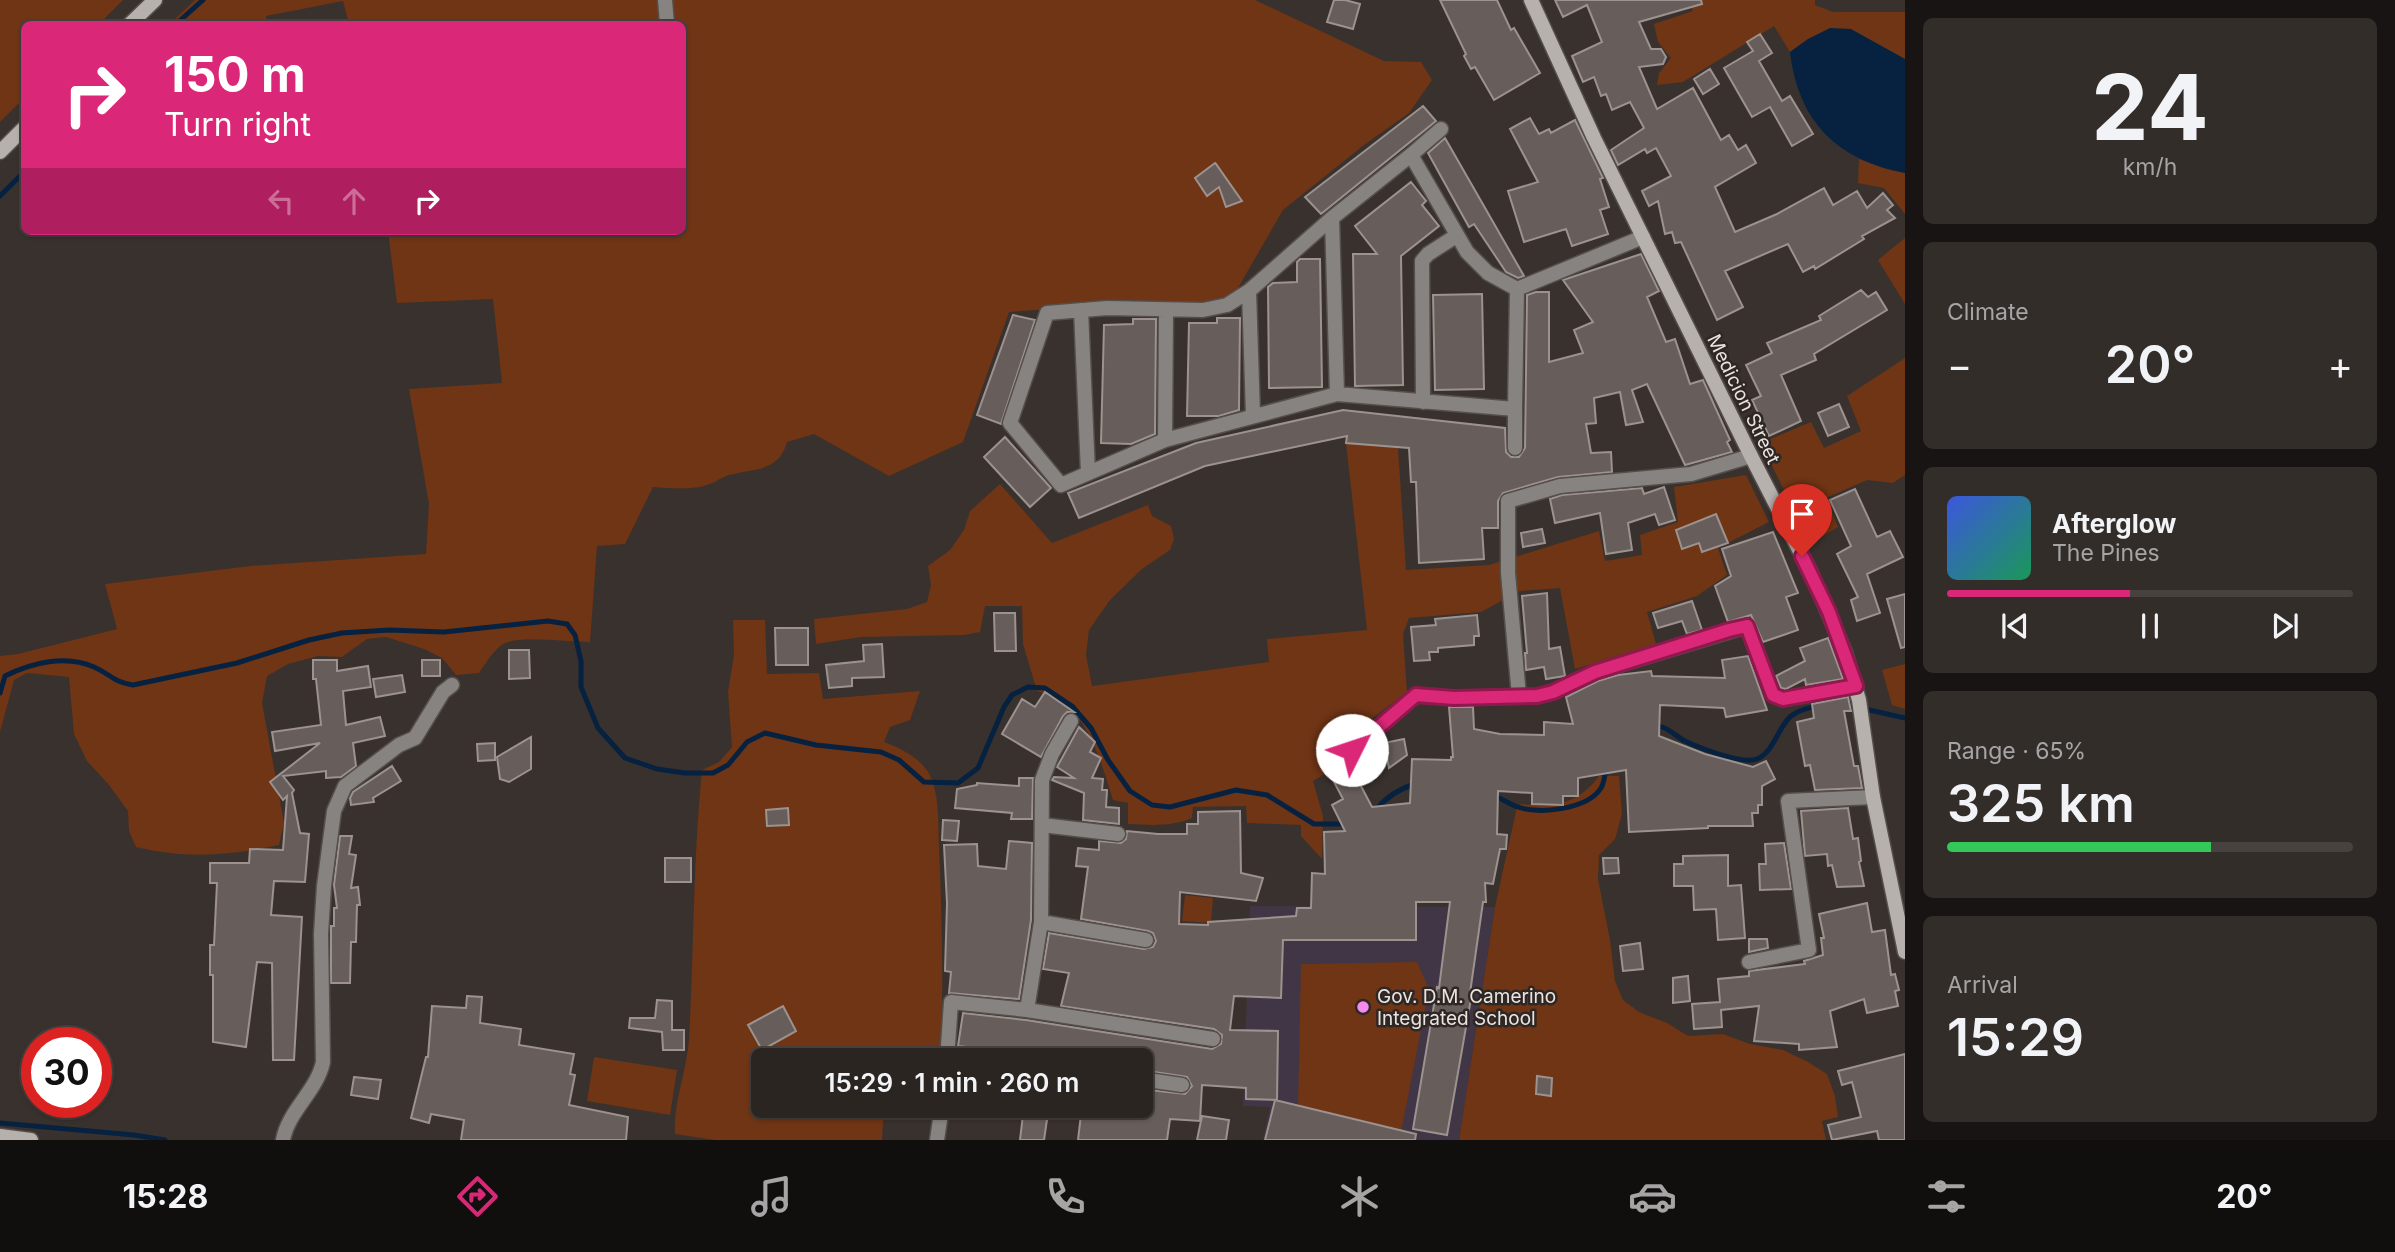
<!DOCTYPE html>
<meta charset="utf-8">
<style>
:root{--surface:#2b2522;--page:#332d2a;--text:#f1f3f6;--muted:#a6a5a5;--line:#474240;--accent:#db2777}
body{margin:0;font-family:Inter,sans-serif;background:var(--page);color:var(--text);height:100vh;display:flex;flex-direction:column;font-size:26px;white-space:nowrap}
*{box-sizing:border-box;margin:0}
p{font-size:23px;color:var(--muted)}
.icon{flex:none;width:38px;height:38px;fill:none;stroke:currentColor;stroke-width:2;stroke-linecap:round;stroke-linejoin:round}
.map{position:relative;flex:1;overflow:hidden}
.details{display:flex;flex-direction:column;gap:18px;padding:18px;background:#181413;width:490px}
.details>*{flex:none}
.top-card{position:absolute;left:21px;top:21px;width:665px;height:214px;border-radius:10px;box-shadow:0 2px 5px #0004,0 0 0 2px var(--line);background:#db2777;color:#fff;overflow:hidden}
.speed{position:absolute;left:21px;top:1027px;display:flex;gap:14px;font-size:35px;font-weight:700;text-align:center}
.speed>*{display:grid;place-content:center;width:91px;height:91px;border-radius:50%;background:var(--surface);box-shadow:0 2px 5px #0004,0 0 0 2px var(--line);line-height:1}
.speed .limit{border:10px solid #d22;background:#fff;color:#111}
.pin{position:absolute;display:grid;place-items:center;width:60px;height:60px;color:#fff;margin:-72px -30px;border-radius:50% 50% 50% 0;rotate:-45deg;box-shadow:0 0 7px #0007}
.pin .icon{rotate:45deg}
.me{position:absolute;width:77px;margin:-38px;rotate:49deg;stroke-linejoin:round;filter:drop-shadow(0 0 5px #0008)}
.turn{display:flex;align-items:center;gap:24px;height:147px;padding:0 28px;font-size:32px}
.turn .icon{width:91px;height:91px;stroke-width:2.5}
.turn b{display:block;font-size:49px;line-height:60px}
.lanes{display:flex;align-items:center;height:66px;padding:0 28px;background:#0003;justify-content:center;gap:35px;direction:ltr}
.lanes .off{opacity:.35}
.big{font-size:52px;font-weight:600;line-height:1.1}
.details .tile{flex:1;display:flex;flex-direction:column;justify-content:center;gap:10px;min-width:0;padding:0 24px;border-radius:10px;background:var(--page)}
.details .dial{align-items:center;gap:0}
.dial b{font-size:91px;line-height:1}
.song{display:flex;align-items:center;gap:21px}
.cover{width:84px;height:84px;border-radius:10px;background:linear-gradient(135deg,hsl(230 70% 55%),hsl(150 70% 35%))}
.played{height:7px;border-radius:4px;background:linear-gradient(90deg,var(--accent) 45%,var(--line) 45%)}
.keys{display:flex;justify-content:space-around;direction:ltr}
.heat{display:flex;justify-content:space-between;align-items:center;font-size:38px;direction:ltr}
.charge{height:10px;border-radius:5px;background:linear-gradient(90deg,#34c759 65%,var(--line) 0)}
.trip{position:absolute;left:751px;top:1048px;width:402px;height:70px;border-radius:10px;background:var(--surface);box-shadow:0 2px 5px #0004,0 0 0 2px var(--line);font-weight:600;line-height:70px;text-align:center}
.tab-bar{display:flex;height:112px;justify-content:space-around;align-items:center;background:#110f0e;color:var(--muted)}
.tab-bar .icon{width:49px;height:49px}
.tab-bar .current{color:var(--accent)}
.tab-bar b{font-size:32px;color:var(--text)}
main{display:flex;flex:1;min-height:0}
.map>svg:first-child{display:block}
.education{fill:#413645}
.green{fill:#6f3515}
.water{fill:#062240}
.lines{fill:none;stroke-linecap:round;stroke-linejoin:round}
.stream{stroke:#062240;stroke-width:5}
.building{fill:#675e5b;stroke:#9c928f;stroke-width:2}
.street-casing{stroke:#554e4a;stroke-width:17}
.secondary-casing{stroke:#554e4a;stroke-width:17}
.street{stroke:#868380;stroke-width:14}
.secondary{stroke:#b6b1ac;stroke-width:14}
.route-casing{stroke:#8e194d;stroke-width:18}
.route{stroke:#db2777;stroke-width:12}
.poi-dot{fill:#f689ee;stroke:#2f2724;stroke-width:2.5}
.labels{text-anchor:middle;stroke-width:5;stroke-linejoin:round;paint-order:stroke}
.street-label{font-size:19px;fill:#e9e4e1;stroke:#2f2724}
.poi-label{font-size:19px;fill:#e9e4e1;stroke:#2f2724;text-anchor:start}
</style>
<main>
<div class="map">
<svg width="1905" height="1140" viewBox="0 0 1905 1140">
<rect width="100%" height="100%" fill="#39312d"/>
<path class="education" d="M1250 906 1495 907 1459 1140H1263L1270 1107 1243 1106Z"/>
<path class="green" d="M0 0H123L99 24H24V98L0 122Z
M195 0H1255L1384 61 1421 62 1432 80 1409 113 1364 145 1283 210 1231 300 1209 304 1143 302 1009 312 963 442 889 476 814 434 787 442C779 472 755 468 729 475 720 478 713 484 704 486 688 490 670 488 653 487L625 544 597 546 590 642C571 642 521 636 505 643 494 649 486 663 479 673L456 675 442 658 424 649 386 637 367 639 342 657 318 656 288 664 267 676 262 703 284 823 279 845C229 856 185 859 136 847L129 831 128 811 109 785 87 761 74 734 69 677 27 673 14 680 0 732V656L18 654 117 629 105 584 250 566 426 554 429 504 409 389 502 383 493 299 397 303 388 231H682V24H349L343 1 266 16 267 24H170Z
M1689 0H1815V5L1833 12H1905V59L1874 43 1808 39 1790 52 1774 26 1683 82 1657 85 1659 73 1671 58 1658 42 1654 24 1693 11Z
M1859 159 1886 169 1905 173V214L1884 188 1858 183Z
M1905 238V304L1878 260Z
M1905 358V475L1893 483 1867 480 1826 498 1838 527 1810 544 1761 443 1811 422 1824 448 1861 431 1847 396Z
M1346 443 1398 448 1406 570 1489 565 1599 531 1605 561 1642 555 1640 535 1678 522 1674 487 1746 475 1769 522 1718 548 1727 575 1697 596 1647 612 1656 644 1575 669 1560 588 1520 591 1481 612 1409 618 1403 634 1407 692 1341 742 1348 760 1313 781 1323 816 1322 859 1301 836V825L1247 823 1246 806 1193 807 1192 818C1170 827 1151 825 1128 824V803L1113 800C1103 768 1089 716 1058 699 1051 695 1043 693 1037 691L1023 644 1022 606H985L980 632 964 635 861 637 816 644 814 619 907 609 927 602 931 585 928 566 950 550 964 530 970 511 1000 484 1052 543 1148 505 1152 516 1171 526 1174 539 1170 550 1142 569 1110 600 1089 630 1086 655 1092 686 1269 662 1267 639 1367 630Z
M733 620H765L767 674 819 673 823 699 920 691 910 720 890 727 884 742C900 748 919 757 928 772 940 792 938 823 939 846 942 918 944 989 940 1060H763V1106H884L882 1140H715L675 1134C673 1102 687 1071 689 1039 694 949 693 859 702 770L719 762 732 747 728 692 734 655Z
M1905 664V709L1892 705 1882 670Z
M1599 776H1619L1622 814 1615 839 1599 855 1598 879 1610 940 1615 981 1623 1000 1639 1012 1667 1023 1688 1036 1723 1034 1750 1044 1783 1050 1808 1062 1827 1074 1835 1096 1838 1117 1822 1121 1826 1140H1459L1495 907 1517 807 1521 804C1554 808 1578 804 1599 776Z
M1185 895 1213 898 1211 923 1182 921Z
M1417 962 1429 989 1401 1132 1298 1108 1301 964Z
M594 1057 677 1070 670 1115 587 1101Z"/>
<path class="water" d="M1830 28 1851 29 1905 59V173C1837 160 1798 122 1790 52L1808 39Z"/>
<g class="lines">
<path class="stream" d="M176 24 203 0
M0 196 24 172
M0 693 5 676C31 663 66 654 94 667 112 675 111 681 133 685L237 663 309 640 342 633 389 630 444 632 548 621 567 624 575 635 581 661V687L598 728 625 758 657 769 685 773H713L728 765 747 742 765 733 816 745 881 752 899 760 924 782 958 783 978 768 1004 707 1012 695 1028 687 1045 688 1072 706 1091 728 1108 760 1130 791 1152 805 1170 807 1236 790 1267 795 1314 824H1348
M1843 704 1905 718
M1654 725C1666 726 1673 734 1683 740 1697 747 1742 765 1757 759 1774 752 1778 727 1791 716 1798 710 1808 708 1816 706
M1492 795C1501 798 1509 804 1518 807 1539 815 1588 809 1601 788 1605 781 1605 774 1606 766
M1377 809C1387 796 1399 789 1415 784
M0 1123 134 1135 165 1140"/>
</g>
<path class="building" d="M1334 0H1345L1360 4 1353 29 1327 22Z
M1440 0H1497L1511 30 1514 28 1540 73 1494 100 1475 67 1471 69 1464 56 1466 54Z
M1555 0H1701L1702 4 1639 22 1651 49H1661L1666 57 1663 64 1639 67 1657 109 1693 88 1721 140 1729 135 1738 150 1746 145 1756 163 1715 187 1735 232 1777 214 1824 188 1833 205 1857 191 1867 208 1883 193 1893 205 1887 210 1895 218 1862 236 1864 239 1815 269 1814 266 1803 272 1788 244 1725 271 1743 307 1717 320 1681 242 1675 243 1672 232 1665 234 1658 201 1649 206 1642 191 1671 176 1656 148 1647 153 1645 149 1618 165 1611 150 1644 128 1630 102 1612 110 1606 94 1601 96 1594 77 1583 82 1572 56 1602 42 1587 5 1563 17Z
M1760 34 1772 53 1759 61 1782 101 1790 96 1813 134 1792 146 1770 107 1752 117 1724 68 1753 51 1747 42Z
M1710 69 1719 84 1703 94 1694 79Z
M1423 106 1436 121 1321 214 1305 197Z
M1530 118 1539 134 1549 129 1551 133 1575 120 1603 178 1600 179 1609 207 1600 210 1608 234 1572 246 1566 229 1524 242 1508 191 1538 182 1510 129Z
M1445 138 1524 276 1518 278 1506 272 1474 224 1469 227 1428 153Z
M1215 163 1216 164 1242 201 1226 207 1219 187 1207 196 1195 178Z
M1411 182 1426 201 1422 205 1439 226 1401 256 1403 385 1355 386 1353 254H1377L1355 226Z
M1641 254 1659 291 1647 297 1666 342 1675 339 1690 384 1703 380 1730 440 1727 442 1732 452 1685 465 1647 384 1632 390 1643 422 1626 425 1620 392 1594 398 1596 423 1586 424 1591 453 1611 452 1612 472 1558 477 1503 493 1498 501V528H1482L1484 559 1419 563 1416 482H1411L1409 448 1346 443 1347 436 1205 466 1079 518 1068 493 1196 443 1343 410 1505 428 1506 452 1511 457H1519L1525 448 1527 295 1536 292H1549V362L1583 353 1574 330 1593 322 1563 280Z
M1300 259H1320L1322 387 1269 388 1268 287 1273 283 1297 282V262Z
M1861 290 1868 297 1876 292 1887 310 1814 354 1816 360 1781 375 1801 421 1769 436 1752 400 1761 396 1746 365 1772 353 1767 343 1821 320 1819 316Z
M1482 294 1484 389 1435 390 1433 295Z
M1013 315 1035 320 1001 424 977 415Z
M1217 318H1240L1239 410 1219 416H1187L1189 323H1217Z
M1133 319H1156L1155 434 1131 444 1101 443 1104 325 1133 324Z
M1839 404 1849 427 1828 436 1818 413Z
M1005 437 1051 488 1030 507 984 457Z
M1664 487 1675 520 1659 525 1655 514 1628 523 1632 550 1606 554 1600 513 1555 523 1550 499 1562 495 1642 488 1644 494Z
M1855 489 1877 537 1890 531 1903 557 1867 574 1880 613 1857 621 1851 600 1858 597 1837 554 1851 546 1830 500Z
M1716 514 1728 543 1702 552 1699 543 1682 549 1676 530Z
M1542 529 1545 543 1523 547 1521 533Z
M1773 532 1798 593 1786 597 1798 630 1763 642 1751 615 1728 622 1715 586 1731 576 1722 549Z
M1547 593 1549 649 1560 647 1565 676 1546 679 1544 667 1526 670 1525 653H1527L1522 596Z
M1905 594V647L1901 648 1887 599Z
M1692 601 1702 630 1687 634 1682 621 1658 628 1653 613Z
M994 613H1015L1016 651H995Z
M1477 615 1479 636H1474V645L1438 648V652H1429L1430 660 1414 661 1411 627 1436 625 1435 619Z
M775 628H808V665H776Z
M1828 638 1843 679 1806 685 1805 679 1786 689 1781 688 1776 676 1805 661 1800 648Z
M882 644 884 677 852 678V686L829 688 826 665 864 661 863 645Z
M509 650H529L530 678 509 679Z
M1748 656 1767 710 1726 717 1724 708 1660 705 1659 736 1705 754 1753 767 1766 761 1775 779 1762 786V805H1758V813H1752L1753 826H1708V828L1629 832 1626 770 1578 778V796H1563V805L1532 804V793L1498 791 1497 834 1507 835 1506 849H1500L1493 884 1485 883 1486 902H1483L1470 993H1472L1447 1135 1413 1129 1437 987 1439 988 1450 902H1416V940H1283L1281 998 1234 996 1230 1030 1278 1031 1277 1100 1246 1099V1088L1202 1085 1200 1121 1170 1119 1167 1140H1078L1082 1106H1141V1089L1185 1094 1192 1086 1187 1077 1141 1070V1060H1057L1002 1056 994 1050 958 1046 963 1013 1026 1020 1212 1049 1221 1044 1222 1035 1214 1029 1061 1006 1069 973 1043 969 1049 933 1144 949 1153 947 1156 941 1153 933 1148 931 1081 919 1088 867 1076 866 1078 848 1099 850V841L1121 843 1126 839 1127 831 1158 834H1187V824H1198V812L1240 811 1241 873 1263 878 1256 901 1180 892 1179 924 1208 925V922L1296 916 1297 908H1311L1312 873 1325 874 1324 832 1345 831 1332 805 1343 799 1333 780 1352 769 1372 807 1410 803 1412 759 1451 760V757H1453L1449 707H1473L1474 729 1500 734 1544 735V722L1573 724 1566 697 1598 681 1618 675 1651 671 1652 676 1725 678 1722 660Z
M313 660H337V671L368 666 371 687 343 691 346 725 380 717 385 736 353 743 356 766 341 777 326 778V771L283 776 294 790 292 793 300 833 309 834 305 882 274 881 271 915 302 917 294 1060H273L272 963 257 962 246 1047 213 1042V975H210V945H214L217 883H210V863H249L250 849 283 850 287 796 283 800 270 782 320 743 275 751 272 732 321 725 316 679H313Z
M422 660H440V676H422Z
M402 675 405 692 376 697 373 679Z
M1045 692 1074 712H1067L1063 716 1041 757 1002 734 1022 699 1035 707Z
M1848 697 1851 711H1844L1854 766H1858L1862 788 1815 790 1810 765 1805 766 1797 722 1814 718 1812 704Z
M1079 727 1095 742 1090 752 1101 758 1092 778 1103 779 1102 790H1107L1106 807 1119 808V824L1083 820 1084 793 1052 780 1054 777 1074 778 1057 767Z
M531 737V769L509 782 500 779 497 757Z
M1404 739 1407 755 1389 768 1384 743Z
M495 743V760L478 761 477 744Z
M392 766 401 781 373 798 374 802 351 805 350 798 353 792Z
M1019 778H1033L1032 819H1011L1012 813 955 808 957 789 977 785V783L1019 786Z
M788 808 789 825 767 826 766 810Z
M1848 808 1853 839 1858 838 1861 861 1859 862 1864 886 1837 887 1832 865 1828 866 1827 854 1805 856 1801 811Z
M943 820 959 821 957 841 942 840Z
M340 836H352L349 854 356 855 351 888 358 887 360 905H357L356 942H351L350 983H331V926H334V908H337L334 885Z
M1009 841 1032 843 1031 920 1019 999 949 993 951 972 945 971 947 903 944 845 977 844 978 866 1006 869Z
M1784 843 1791 889 1760 890 1759 864H1766L1765 844Z
M1728 855V886L1741 885 1745 938 1718 940 1716 909 1694 910 1693 886H1674V864H1683V856Z
M665 858H691V882H665Z
M1603 858H1618L1619 873 1604 874Z
M1867 903 1872 932 1885 930 1891 975 1895 974 1899 990 1895 991 1898 1006 1867 1013 1864 999 1830 1011 1837 1047 1799 1050V1044L1754 1041 1759 1006 1721 1010 1722 1027 1694 1029 1692 1004 1720 1002 1718 979 1749 976V971L1805 964 1804 961 1823 955 1821 938H1824L1819 914Z
M1749 939H1767L1768 948 1749 952Z
M1640 943 1643 969 1623 971 1620 946Z
M1688 976 1690 1001 1673 1003V978Z
M467 996 482 997 480 1023 521 1029 519 1045 574 1054 570 1074 575 1075 569 1105 628 1117 626 1140H461L464 1120 431 1114 429 1123 411 1118 426 1057H428L432 1006 466 1008Z
M657 1000 672 1001V1030H684V1050H663L662 1032 629 1028 630 1018H655Z
M783 1006 796 1031 762 1050 748 1025Z
M1905 1054V1140H1879L1877 1131 1832 1140 1828 1125 1861 1117 1852 1082 1842 1085 1838 1071Z
M1537 1076 1552 1078 1551 1096 1536 1094Z
M354 1077 381 1080 378 1099 351 1095Z
M1275 1100 1416 1134 1415 1140H1265Z
M1024 1106H1049L1044 1140H1020Z
M1202 1116 1229 1120 1226 1140H1197Z"/>
<g class="lines">
<defs>
<path id="street" d="M665 0 667 24
M1411 155 1467 252 1488 273 1517 289 1515 409 1337 394 1165 440 1061 485 1010 423 1047 313 1107 308 1203 310 1227 305 1249 291 1332 218Z
M1411 155 1441 129
M1332 218 1337 394
M1517 289 1643 237
M1249 291 1253 415
M1081 310 1088 473
M1423 402 1422 261 1428 254 1456 236
M1165 440 1166 311
M1515 448V409
M1519 696 1508 573V501L1560 486 1691 474 1751 456
M1352 750 1416 695 1454 698 1537 696 1553 692 1595 672 1747 626 1773 695 1783 699 1856 686
M1042 825 1118 834
M1041 922 1146 940
M1749 962 1809 950 1788 801 1873 797
M1027 1010 1041 922 1042 780 1052 754 1071 721
M947 1055 993 1060
M947 1060 951 1002 1027 1010 1213 1039
M1141 1079 1182 1085
M283 1140C288 1111 317 1091 323 1062L321 934 324 886 334 811 345 786 399 745 415 738 443 692 452 685
M937 1140 942 1106"/>
<path id="secondary" d="M1531 0 1594 138 1751 456 1811 573 1845 652 1859 700 1873 797 1905 952
M130 24 155 0
M0 152 24 128
M0 1136 31 1140"/>
</defs>
<use href="#street" class="street-casing"/>
<use href="#secondary" class="secondary-casing"/>
<use href="#street" class="street"/>
<use href="#secondary" class="secondary"/>
</g>
<g class="lines">
<defs>
<path id="route" d="M1352 750 1416 695 1454 698 1537 696 1553 692 1595 672 1729 630 1747 626 1773 695 1783 699 1856 686 1829 612 1802 556"/>
</defs>
<use href="#route" class="route-casing"/>
<use href="#route" class="route"/>
</g>
<circle class="poi-dot" cx="1363" cy="1007" r="7"/>
<g class="labels">
<g class="street-label">
<text transform="translate(1744 399) rotate(64)" y="7">Medicion Street</text>
</g>
<g class="poi-label">
<text x="1377" y="1003">Gov. D.M. Camerino<tspan x="1377" dy="22">Integrated School</tspan></text>
</g>
</g>
</svg>
<div class="speed"><div class="limit">30</div></div>
<div class="pin" style="left:1802px;top:556px;background:#d93025"><svg class="icon" aria-label="arrive" viewBox="0 0 24 24"><path d="M6 21V4h12l-3 4 3 4H6"/></svg></div>
<svg class="me" style="left:1352px;top:750px" viewBox="-20 -20 40 40"><circle r="19" fill="#fff"/><path d="M0-13L10 11 0 6-10 11z" fill="#db2777"/></svg>
<div class="trip">15:29 · 1 min · 260 m</div>
<div class="top-card">
<div class="turn"><svg class="icon" aria-label="right" viewBox="0 0 24 24"><path d="M7 20v-9h11M14 6l5 5-5 5"/></svg><div><b>150 m</b>Turn right</div></div>
<div class="lanes"><svg class="icon off" aria-label="left" viewBox="0 0 24 24"><path d="M17 20v-9H6M10 6l-5 5 5 5"/></svg><svg class="icon off" aria-label="ahead" viewBox="0 0 24 24"><path d="M12 20V5M6 11l6-6 6 6"/></svg><svg class="icon" aria-label="right" viewBox="0 0 24 24"><path d="M7 20v-9h11M14 6l5 5-5 5"/></svg></div>
</div>
</div>
<section class="details">
<div class="tile dial"><b>24</b><p>km/h</p></div>
<div class="tile"><p>Climate</p>
<div class="heat"><a>−</a><b class="big">20°</b><a>+</a></div>
</div>
<div class="tile">
<div class="song"><i class="cover"></i><div><b>Afterglow</b><p>The Pines</p></div></div>
<div class="played"></div>
<div class="keys"><svg class="icon" aria-label="previous" viewBox="0 0 24 24"><path d="M18 5L8 12l10 7zM5 5v14"/></svg><svg class="icon" aria-label="pause" viewBox="0 0 24 24"><path d="M8 5v14M16 5v14"/></svg><svg class="icon" aria-label="next" viewBox="0 0 24 24"><path d="M6 5l10 7-10 7zM19 5v14"/></svg></div>
</div>
<div class="tile"><p>Range · 65%</p><b class="big">325 km</b><div class="charge"></div></div>
<div class="tile"><p>Arrival</p><b class="big">15:29</b></div>
</section>
</main>
<nav class="tab-bar">
<b>15:28</b>
<svg class="icon current" aria-label="directions" viewBox="0 0 24 24"><path d="M12 3l9 9-9 9-9-9zM9 14v-3h6M13 9l2 2-2 2"/></svg>
<svg class="icon" aria-label="music" viewBox="0 0 24 24"><path d="M9 18V5l10-2v13"/><circle cx="6" cy="18" r="3"/><circle cx="16" cy="16" r="3"/></svg>
<svg class="icon" aria-label="phone" viewBox="0 0 24 24"><path d="M5 4h4l2 5-3 2q2 4 5 5l2-3 5 2v4C11 20 4 13 5 4z"/></svg>
<svg class="icon" aria-label="climate" viewBox="0 0 24 24"><path d="M12 3v18M4 7l16 10M4 17L20 7"/></svg>
<svg class="icon" aria-label="car" viewBox="0 0 24 24"><path d="M5 17H2v-5l4-1 3-4h7l3 4 3 1v5h-3M9 17h6M6 11h13"/><circle cx="7" cy="17" r="2"/><circle cx="17" cy="17" r="2"/></svg>
<svg class="icon" aria-label="filters" viewBox="0 0 24 24"><path d="M4 7h16M4 17h16"/><circle cx="9" cy="7" r="2"/><circle cx="15" cy="17" r="2"/></svg>
<b>20°</b>
</nav>
